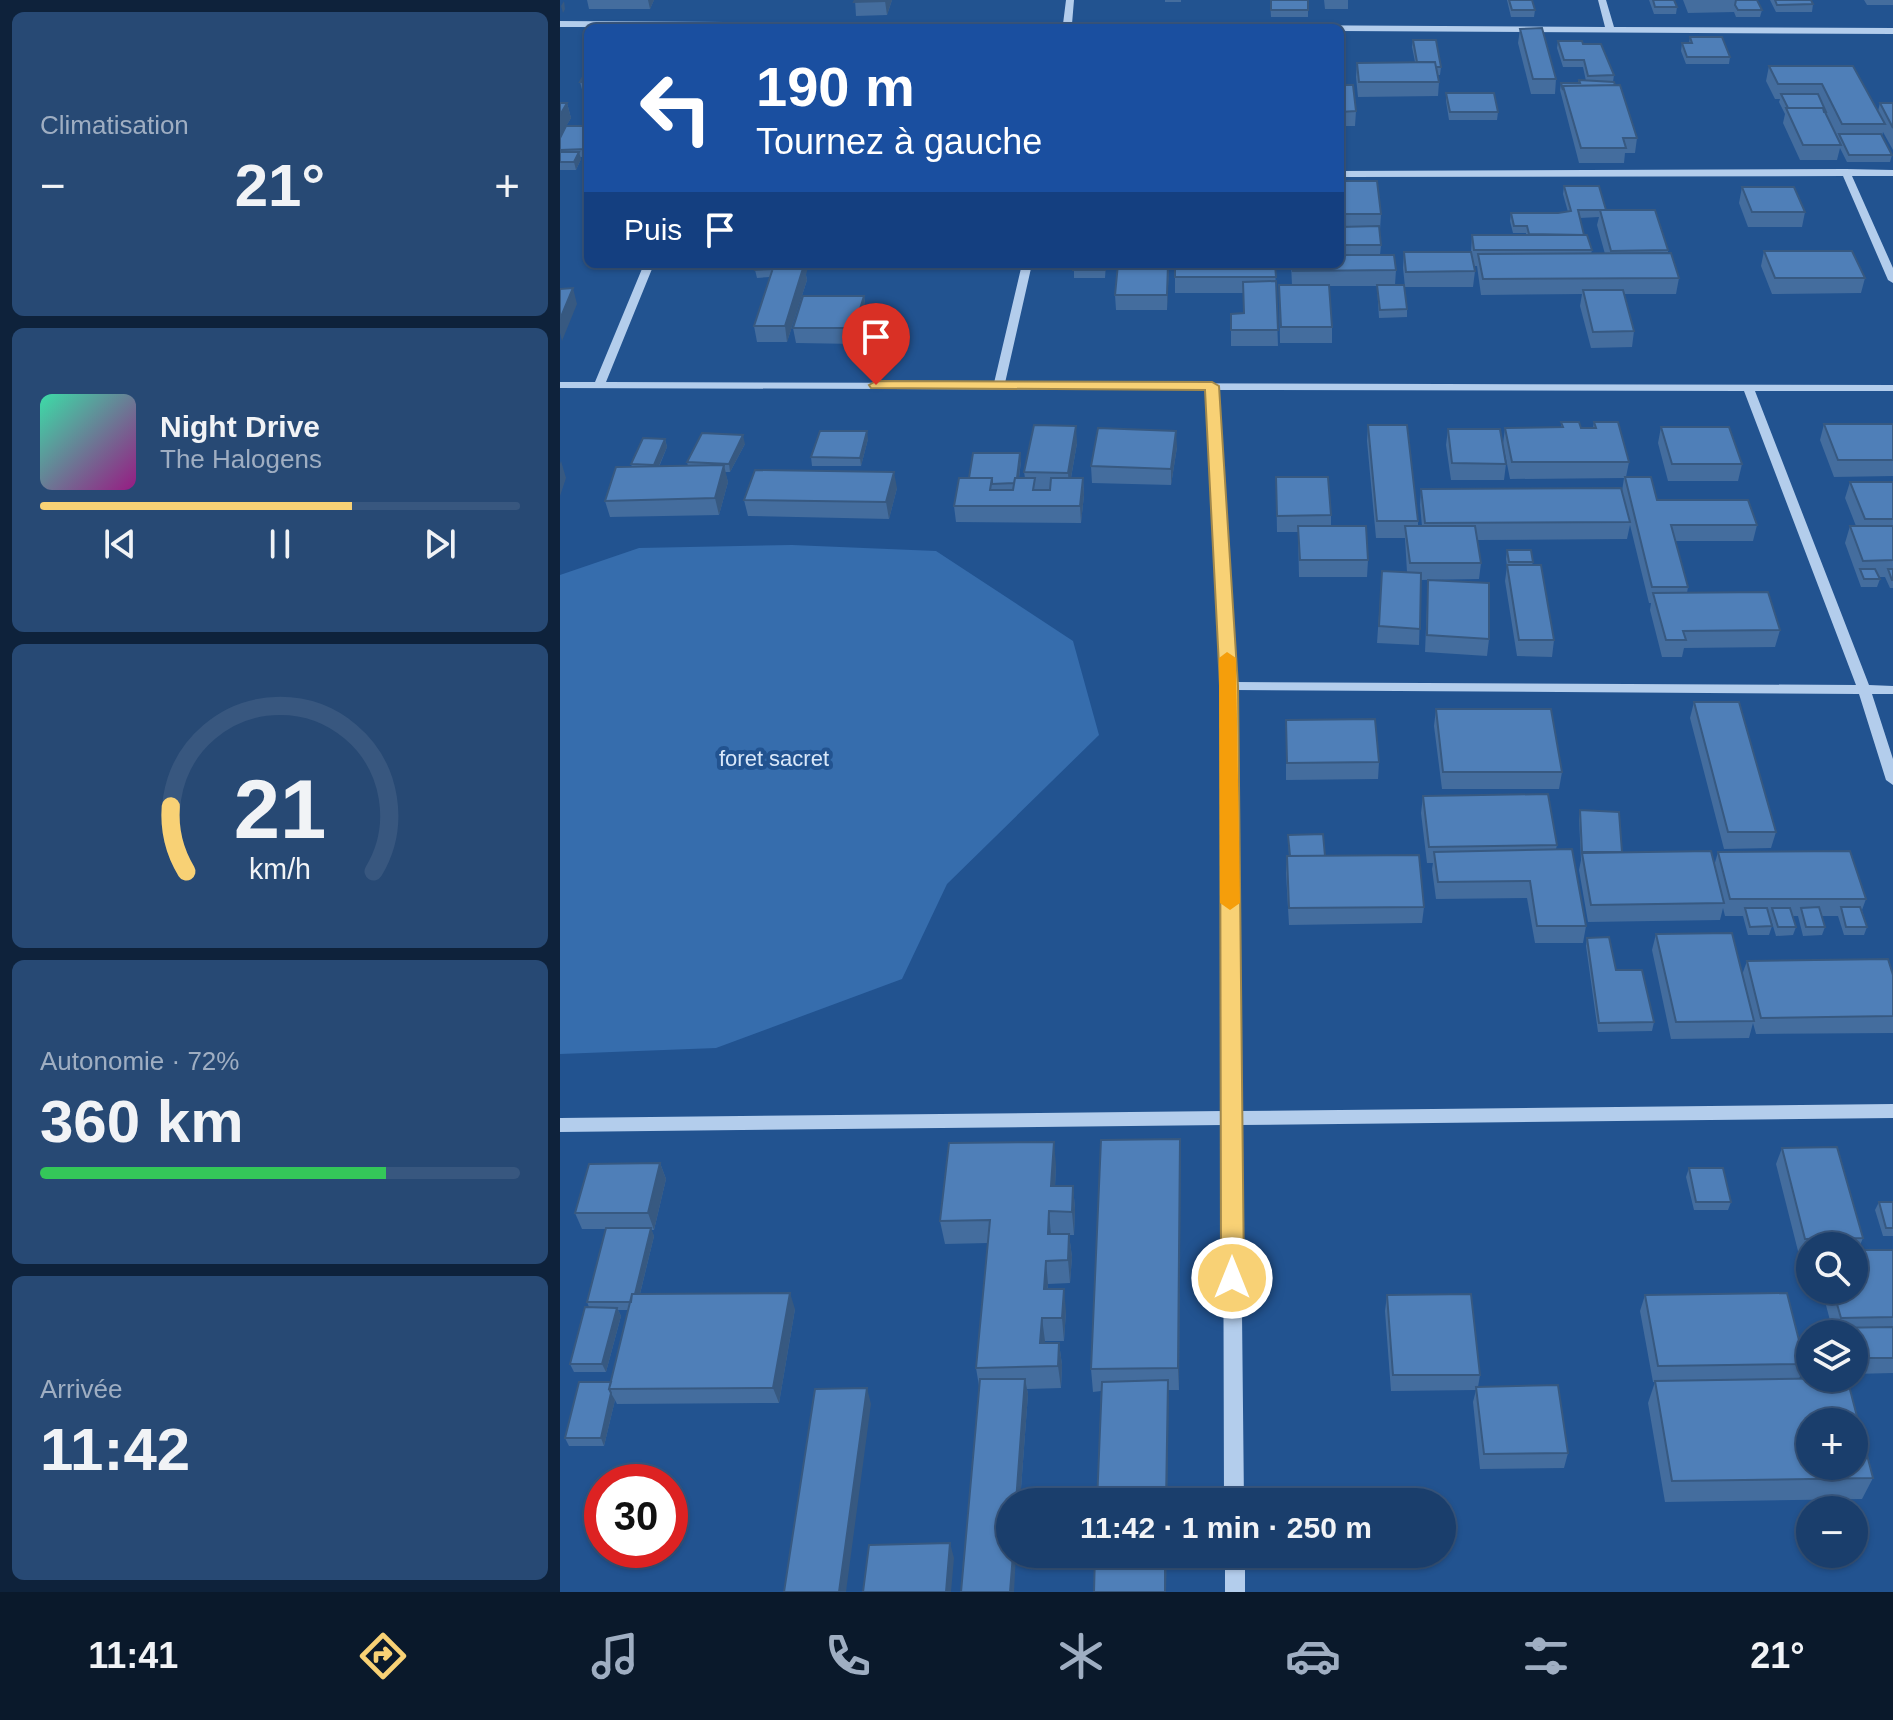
<!DOCTYPE html>
<html lang="fr">
<meta charset="utf-8">
<style>
:root{--surface:#1a3e6c;--page:#274974;--text:#f1f3f6;--muted:#9faec2;--line:#38577f;--accent:#f8d175}
body{margin:0;font-family:Arial,sans-serif;background:var(--page);color:var(--text);height:100vh;display:flex;flex-direction:column;font-size:30px;white-space:nowrap}
*{box-sizing:border-box;margin:0}
p{font-size:26px;color:var(--muted)}
.icon{flex:none;width:44px;height:44px;fill:none;stroke:currentColor;stroke-width:2;stroke-linecap:round;stroke-linejoin:round}
.map{position:relative;flex:1;overflow:hidden}
.side{display:flex;flex-direction:column;gap:12px;padding:12px;background:#0e223b;width:560px}
.side>*{flex:none}
.guide{position:absolute;left:24px;top:24px;width:760px;height:244px;border-radius:12px;box-shadow:0 2px 6px #0004,0 0 0 2px var(--line);background:#1a4fa0;color:#fff;overflow:hidden}
.controls{position:absolute;left:1236px;top:1232px;display:grid;gap:16px}
.controls a{display:grid;place-items:center;width:72px;height:72px;border-radius:50%;background:var(--surface);box-shadow:0 2px 6px #0004,0 0 0 2px var(--line);font-size:40px}
.speed{position:absolute;left:24px;top:1464px;display:flex;gap:16px;font-size:40px;font-weight:700;text-align:center}
.speed>*{display:grid;place-content:center;width:104px;height:104px;border-radius:50%;background:var(--surface);box-shadow:0 2px 6px #0004,0 0 0 2px var(--line);line-height:1}
.speed .limit{border:12px solid #d22;background:#fff;color:#111}
.pin{position:absolute;display:grid;place-items:center;width:68px;height:68px;color:#fff;margin:-82px -34px;border-radius:50% 50% 50% 0;rotate:-45deg;box-shadow:0 0 8px #0007}
.pin .icon{rotate:45deg}
.me{position:absolute;width:88px;margin:-44px;rotate:0deg;stroke-linejoin:round;filter:drop-shadow(0 0 6px #0008)}
.turn{display:flex;align-items:center;gap:28px;height:168px;padding:0 40px;font-size:36px}
.turn .icon{width:104px;height:104px;stroke-width:2.5}
.turn b{display:block;font-size:56px;line-height:68px}
.then{display:flex;align-items:center;height:76px;padding:0 40px;background:#0003;gap:16px;font-size:30px}
.big{font-size:60px;font-weight:700;line-height:1.1}
.side .card{flex:1;display:flex;flex-direction:column;justify-content:center;gap:12px;min-width:0;padding:0 28px;border-radius:12px;background:var(--page)}
.side .dial{align-items:center;gap:0}
.dial svg{height:208px;overflow:visible;fill:none;stroke:var(--line);stroke-width:7;stroke-linecap:round;text-anchor:middle}
.dial text{fill:var(--text);stroke:none}
.song{display:flex;align-items:center;gap:24px}
.cover{width:96px;height:96px;border-radius:12px;background:linear-gradient(135deg,hsl(160 70% 55%),hsl(310 70% 35%))}
.played{height:8px;border-radius:4px;background:linear-gradient(90deg,var(--accent) 65%,var(--line) 65%)}
.keys{display:flex;justify-content:space-around;direction:ltr}
.heat{display:flex;justify-content:space-between;align-items:center;font-size:44px;direction:ltr}
.charge{height:12px;border-radius:6px;background:linear-gradient(90deg,#34c759 72%,var(--line) 0)}
.trip{position:absolute;left:436px;top:1488px;width:460px;height:80px;border-radius:40px;background:var(--surface);box-shadow:0 2px 6px #0004,0 0 0 2px var(--line);font-weight:700;line-height:80px;text-align:center}
.dock{display:flex;height:128px;justify-content:space-around;align-items:center;background:#0a192b;color:var(--muted)}
.dock .icon{width:56px;height:56px}
.dock .active{color:var(--accent)}
.dock b{font-size:36px;color:var(--text)}
main{display:flex;flex:1;min-height:0}
.map>svg:first-child{display:block}
.green{fill:#366dad}
.lines{fill:none;stroke-linecap:round;stroke-linejoin:round}
.minor{fill:#b3cdec;fill-rule:evenodd}
.wall{fill:#446d9e;fill-rule:evenodd}
.shaded-wall{fill:#375981}
.building{fill:#4f7fb8;stroke:#375981;stroke-width:2;fill-rule:evenodd}
.route{fill:#f8d175;stroke:#a1884c;stroke-width:2}
.slow{fill:#f59e0b}
.labels{text-anchor:middle;stroke-width:8;stroke-linejoin:round;paint-order:stroke}
.park-label{font-size:22px;fill:#d8e7f9;stroke:#225390}
</style>
<main>
<section class="side">
<div class="card"><p>Climatisation</p>
<div class="heat"><a>−</a><b class="big">21°</b><a>+</a></div>
</div>
<div class="card">
<div class="song"><i class="cover"></i><div><b>Night Drive</b><p>The Halogens</p></div></div>
<div class="played"></div>
<div class="keys"><svg class="icon" aria-label="previous" viewBox="0 0 24 24"><path d="M18 5L8 12l10 7zM5 5v14"/></svg><svg class="icon" aria-label="pause" viewBox="0 0 24 24"><path d="M8 5v14M16 5v14"/></svg><svg class="icon" aria-label="next" viewBox="0 0 24 24"><path d="M6 5l10 7-10 7zM19 5v14"/></svg></div>
</div>
<div class="card dial"><svg viewBox="0 0 100 80">
<path d="M14 69A42 42 0 1 1 86 69"/>
<path d="M14 69A42 42 0 0 1 8 44" stroke="#f8d175"/>
<text x="50" y="56" font-size="32" font-weight="700">21</text>
<text x="50" y="72" font-size="11">km/h</text>
</svg></div>
<div class="card"><p>Autonomie · 72%</p><b class="big">360 km</b><div class="charge"></div></div>
<div class="card"><p>Arrivée</p><b class="big">11:42</b></div>
</section>
<div class="map">
<svg width="1333" height="1592" viewBox="0 0 1333 1592">
<rect width="100%" height="100%" fill="#225390"/>
<path class="green" d="M232 545 376 551 513 641 539 735 387 884 342 979 156 1048 0 1054V575L79 548Z"/>
<g class="lines">
<path class="minor" d="M506 0H514L512 24 1045 27 1038 0H1046L1054 27 1333 28V34L780 31V28L0 27V21L503 24Z
M1286 169 1333 170V176H1292L1333 268V283L1328 280 1283 176 780 177V171Z
M84 264H94L46 382 434 383 462 264H472L445 383 1333 385V391H1195L1309 685 1333 686V694H1312L1333 759V785L1326 780 1299 694 676 690 680 1111 1333 1104V1118L680 1125 684 1502H664L663 1125 0 1132V1118L663 1111 662 686 647 390 0 388V382H35ZM658 390 1184 391 1296 685 675 682Z
M665 1554H685V1592H665Z"/>
</g>
<path class="wall" d="M27 0H94L90 9H29Z
M295 0H332L327 15 296 16Z
M605 0H621V2H605Z
M710 0 748 10V17H711Z
M764 0H788V9H765Z
M947 0H972L975 10 974 17H951Z
M1089 0H1114L1117 7 1116 14H1094Z
M1123 0H1197L1202 10 1200 17H1176L1174 12 1128 13Z
M1210 0H1251L1253 4 1252 12H1216Z
M1304 0H1333V5H1307Z
M960 29 996 79 995 94H971L958 43Z
M1130 37 1170 57 1169 64H1126L1121 51 1122 43H1129Z
M853 40 881 67 880 75H878L879 82 878 96 798 97 796 77 797 63 855 62 852 47Z
M998 41 1023 44 1054 75 1053 82 1077 138 1075 153H1065L1064 163H1019L1000 90 1001 83H1018L1019 80 1026 81 1023 67H1003L997 48Z
M1209 66H1293L1318 111 1320 103H1333V150L1323 132 1322 136 1332 155 1330 162H1287L1280 148 1277 160H1240L1223 123 1225 114 1219 102 1220 99H1215L1206 81Z
M28 68V97H24L20 82Z
M780 80 796 111 795 126H780Z
M886 93 938 112 937 120H889L886 101Z
M7 103 11 118 6 126H28V157H20L21 159 16 170H0V138Z
M780 181 821 214 820 230H819L821 245 820 255 836 270 835 285 847 309V317L819 318 817 286H769L772 327V343H720L719 285H732L731 264H780Z
M1004 186 1046 210 1108 250V253L1119 278 1116 294H1064L1074 331 1072 347 1031 348 1020 306 1022 294 921 295 917 266H914L915 271 913 287H845L843 268 844 252H911L912 235H966V233H953L950 221 951 213 1008 212 1003 194ZM1039 217 1037 225 1045 254H1031L1032 250 1024 235 1020 218Z
M1182 187 1245 212 1242 227H1188L1179 203Z
M1204 251 1305 278 1301 293 1212 294 1201 266Z
M151 264H195L194 267 151 266Z
M197 264 246 275 247 280 227 342H197L194 326 210 277 197 278 195 270Z
M514 264H546L545 278H514Z
M609 264 607 310H556L555 295Z
M615 264H715L718 346H671V314L684 313 683 293H615Z
M304 296 306 312 297 344 236 343 233 328Z
M1001 422 1021 428H1033L1034 422 1069 462 1066 477 1097 500 1197 525 1193 541H1115L1128 587 1127 593 1220 630 1215 647 1124 648 1122 657H1102L1090 610 1091 603H1089L1070 525 1067 539 917 540 921 563 919 579 861 580 859 645 817 643 822 571 847 572 845 538H816L807 441 808 425 858 521V526H862L860 505 861 489 1062 491 1064 478 950 479 943 444 945 428 1001 427Z
M1264 424H1333V476L1274 477 1260 440Z
M1101 427 1182 464 1178 481H1108L1098 443Z
M888 429 946 464 944 480H891L886 445Z
M105 439 107 447 99 467 128 466 127 462 185 444 170 472H165L168 482 159 515 50 517 45 501 72 467 71 464Z
M308 439 301 466H252L251 457Z
M517 443 511 478H523L524 495 521 523 396 522 394 506 409 478 461 461 459 478H465L464 472Z
M617 447 611 485 532 483 531 466Z
M716 477 771 515V526L808 560 807 577H739L738 532H717Z
M1290 482H1333V588H1330L1325 577H1319L1320 579 1317 587H1301L1285 543 1290 526H1296L1285 498Z
M337 488 329 519 188 516 184 500Z
M947 550 973 562 972 565 994 640 992 657 957 656 945 581 947 566 946 559Z
M868 580 929 639 927 656 865 652Z
M1134 702 1216 832 1211 848 1164 849 1130 718Z
M876 709 1002 772 999 789H882L874 726Z
M726 720 819 762 818 779 726 780Z
M863 796 997 845 996 849 1026 926 1023 943H975L967 898 876 899 872 869 873 863H867L861 813Z
M1020 810 1062 852 1154 866 1158 852 1306 899 1302 910 1307 927 1304 935H1284L1278 916H1261L1265 927 1262 935 1243 936 1238 916H1233L1236 927 1233 935 1216 936 1210 916 1212 926 1209 935H1188L1183 916H1165L1163 908 1160 920 1028 922 1019 870 1021 860 1019 819Z
M728 835 765 856 864 907 862 923 729 925 726 873 727 856H729Z
M1096 934 1182 975 1187 961 1333 975V1033L1196 1034 1193 1023 1189 1038 1111 1039 1092 950Z
M1027 938 1056 970 1094 1022 1092 1031 1038 1032 1026 946Z
M620 1139 619 1390H608L607 1502H537L541 1391 533 1392 531 1369Z
M1222 1148 1303 1238 1298 1250H1333V1373L1294 1374V1334H1267L1270 1328H1272L1262 1290H1294V1246H1250V1255H1239L1216 1164Z
M100 1163 106 1179 94 1230H91L94 1236 80 1294 235 1309 219 1403 57 1404 55 1400 44 1446H9L5 1438 51 1382 69 1310H58L61 1316 46 1372H14L10 1364 29 1307 27 1302 46 1229H22L15 1213Z
M496 1165 495 1186H513L515 1209 514 1235H509L512 1257 510 1283 488 1284V1289L506 1311 504 1341H485V1343H499L502 1365 501 1388 467 1389 468 1394 460 1502H450L419 1386 416 1368 428 1243 385 1244 380 1221Z
M1129 1168 1171 1202 1168 1210H1134L1126 1177Z
M1319 1202H1333V1236H1323L1315 1210Z
M827 1295 920 1375 918 1387 1008 1453 1004 1468 920 1469 913 1402 916 1390 831 1391 825 1311Z
M1085 1295 1245 1364 1239 1379 1313 1478 1302 1499 1105 1502 1088 1403 1095 1382H1093L1080 1311Z"/>
<path class="shaded-wall" d="M88 0H94L90 9Z
M326 0H332L327 15 325 1Z
M4 1 5 9 3 13 1 6Z
M7 103 11 118 0 137V115Z
M19 152 21 159 16 170 14 162Z
M249 264 246 275 247 280 227 342 225 326 244 265Z
M608 264H609L607 310V295Z
M13 288 17 304 2 341 0 333V319Z
M304 296 306 312 297 344 294 328Z
M516 426 517 443 509 489 508 473Z
M307 431 308 439 301 466 300 458Z
M616 431 617 447 611 485V469Z
M183 435 185 444 170 472 169 464Z
M105 439 107 447 96 473 94 465Z
M460 453 461 461 457 492V483Z
M1 461 6 478 0 496V464Z
M164 465 168 482 159 515 155 498Z
M334 472 337 488 329 519 326 502Z
M523 478 524 495 521 523 520 506Z
M620 1139 621 1163 619 1390 618 1368Z
M494 1142 496 1165 494 1209 491 1186Z
M100 1163 106 1179 94 1230 88 1213Z
M513 1186 515 1209 514 1235 512 1212Z
M489 1211 491 1235 488 1234Z
M91 1228 94 1236 76 1310 73 1302Z
M509 1234 512 1257 510 1283 508 1260Z
M486 1261 488 1284 486 1312 484 1289Z
M504 1289 506 1311 504 1341 502 1318Z
M230 1293 235 1309 219 1403 213 1388Z
M57 1308 61 1316 46 1372 42 1364Z
M482 1318 485 1341 483 1365 480 1343Z
M499 1343 502 1365 501 1388 498 1366Z
M465 1379 468 1394 460 1502H456Z
M608 1380 609 1403 607 1502H606Z
M307 1388 311 1404 286 1592H279Z
M51 1393 55 1400 44 1446 41 1438Z
M390 1543 394 1558 391 1592H386Z
M453 1554H456L454 1592H450Z
M605 1554H607L606 1592H605Z"/>
<path class="building" d="M295 0H326L325 1 294 2Z
M711 0H748V10H711Z
M949 0H972L975 10H952Z
M1093 0H1114L1117 7H1095Z
M1176 0H1197L1202 10H1178L1175 5Z
M1215 0H1251L1253 4 1217 5Z
M982 28 996 79H973L960 29Z
M1130 37H1162L1170 57H1127L1122 43H1132Z
M853 40H876L881 67H876L875 62H857Z
M998 41H1022L1023 44H1041L1054 75 1028 76 1024 60H1004Z
M875 62 879 82H799L797 63Z
M1209 66H1293L1325 124H1282L1262 84H1218Z
M28 68V82H20Z
M1019 80 1054 82 1055 85 1003 86V90L1001 83H1020Z
M780 85H793L796 111 780 112Z
M1060 85 1077 138H1063L1066 148H1021L1003 86Z
M886 93H934L938 112H890Z
M1221 94H1258L1266 112H1264L1263 108H1228Z
M0 103H7L0 115Z
M1320 103H1333V128Z
M1226 108H1263L1281 145H1243Z
M6 126H28V147L27 149 0 150V138Z
M1279 134H1321L1332 155H1289Z
M0 152H19L14 162H0Z
M780 181H817L821 214H780Z
M1004 186H1039L1046 210H1018L1024 235 969 234 967 226H954L951 213H998L1011 211Z
M1182 187H1234L1245 212H1192Z
M1040 210H1095L1108 250 1051 251Z
M819 226 821 245H780V227Z
M912 235H1027L1032 250H914Z
M1204 251H1292L1305 278H1215Z
M844 252H911L915 271 846 272Z
M1111 253 1119 278 923 279 918 254Z
M780 255H834L836 270 733 271 732 264H780Z
M197 264H245L244 267V265H214L213 269 195 270Z
M514 264H545V270H513Z
M558 264H608L607 295H555Z
M615 264H715L716 277H615Z
M214 265H244L225 326H194Z
M716 281 718 330H671V314L684 313 683 282Z
M719 285H769L772 327H721Z
M817 285H844L847 309 820 310Z
M13 288 0 319V289Z
M1023 290H1063L1074 331 1033 332Z
M243 296H304L294 328H233Z
M1001 422H1019L1021 428H1036L1034 422H1058L1069 462H952L945 428 1003 427Z
M1264 424H1333V460H1278Z
M474 425 516 426 508 473 464 472Z
M808 425H847L858 521H817Z
M1101 427H1169L1182 464H1112Z
M538 428 616 431 611 469 531 466Z
M888 429H940L946 464 892 463Z
M260 431H307L300 458 251 457Z
M142 433 183 435 169 464 127 462Z
M83 438 105 439 94 465 71 464Z
M413 453H460L457 478H455L454 483 432 484V478H409Z
M164 465 155 498 45 501 56 467Z
M195 470 334 472 326 502 184 500Z
M716 477H768L771 515 717 516Z
M1065 477H1091L1097 500H1188L1197 525H1111L1128 587H1092Z
M399 478H432L430 490H453L455 478H475L473 490H490L491 478H523L520 506H394Z
M1290 482H1333V519H1305Z
M1061 488 1070 522 865 523 861 489Z
M738 526H806L808 560H740Z
M845 526H915L921 563H850Z
M1290 526H1333V560L1303 561Z
M947 550H971L973 562H949Z
M947 565H981L994 640H959Z
M1300 569H1315L1320 579H1304Z
M1328 569H1333V580H1332Z
M822 571 861 573 860 629 819 626Z
M868 580 929 583V639L867 635Z
M1208 592 1220 630 1123 631 1126 640H1106L1093 593Z
M1134 702H1179L1216 832H1168Z
M876 709H991L1002 772H883Z
M815 719 819 762 727 763 726 720Z
M988 794 997 845 869 847 863 796Z
M1020 810 1059 812 1062 852H1022Z
M763 834 765 856H730L728 835Z
M1012 849 1026 926H977L970 881 878 882 874 852Z
M1151 851 1164 903 1031 905 1022 853Z
M1290 851 1306 899H1170L1158 852Z
M859 855 864 907 729 908 727 856Z
M1259 907 1265 927H1246L1241 908Z
M1281 907H1300L1307 927H1286Z
M1185 908H1207L1212 926 1190 927Z
M1212 908H1230L1236 927H1218Z
M1172 933 1194 1021 1116 1022 1096 934Z
M1049 937 1056 970H1082L1094 1022 1039 1023 1027 938Z
M1328 959 1333 975V1016L1201 1018 1187 961Z
M620 1139 618 1368 531 1369 541 1140Z
M494 1142 491 1186H513L512 1212 489 1211 488 1234H509L508 1260 486 1261 484 1289H504L502 1318H482L480 1343H499L498 1366 416 1368 430 1220 380 1221 389 1143Z
M1277 1147 1303 1238 1245 1239 1222 1148Z
M100 1163 88 1213H15L29 1164Z
M1129 1168H1163L1171 1202H1136Z
M1319 1202H1333V1228H1326Z
M46 1228H91L75 1294H72L71 1302H27Z
M1294 1250H1333V1317L1281 1318 1273 1290H1294Z
M230 1293 213 1388 49 1389 72 1294Z
M1227 1293 1245 1364 1098 1366 1085 1295Z
M911 1294 920 1375H833L827 1295Z
M25 1307 57 1308 42 1364H10Z
M1333 1327V1358H1294V1334H1271L1270 1328Z
M1287 1378 1313 1478 1112 1481 1095 1381ZM1250 1422H1294V1466H1250Z
M420 1379H465L456 1502H450V1554H453L450 1592H401Z
M608 1380 606 1502H537L542 1382Z
M19 1382H51L49 1389 51 1393 41 1438H5Z
M998 1385 1008 1453 924 1454 916 1387Z
M307 1388 279 1592H224L255 1389Z
M390 1543 386 1592H303L309 1545Z
M535 1554H605V1592H534Z"/>
<path class="route" d="M316 381 652 382 659 386 678 686 684 1278 680 1285 672 1288 664 1285 661 1278 660 686 645 390 311 388 309 385Z"/>
<path class="slow" d="M667 652 676 658 680 903 670 910 660 903 659 658Z"/>
<g class="labels">
<g class="park-label">
<text x="214" y="766">foret sacret</text>
</g>
</g>
</svg>
<div class="controls">
<a><svg class="icon" aria-label="search" viewBox="0 0 24 24"><circle cx="10" cy="10" r="6"/><path d="M15 15l6 6"/></svg></a>
<a><svg class="icon" aria-label="layers" viewBox="0 0 24 24"><path d="M12 4l9 5-9 5-9-5zM3 14l9 5 9-5"/></svg></a>
<a>+</a>
<a>−</a>
</div>
<div class="speed"><div class="limit">30</div></div>
<div class="pin" style="left:316px;top:385px;background:#d93025"><svg class="icon" aria-label="arrive" viewBox="0 0 24 24"><path d="M6 21V4h12l-3 4 3 4H6"/></svg></div>
<svg class="me" style="left:672px;top:1278px" viewBox="-20 -20 40 40"><circle r="17" fill="#f8d175" stroke="#fff" stroke-width="3"/><path d="M0-11L8 9 0 5-8 9z" fill="#fff"/></svg>
<div class="trip">11:42 · 1 min · 250 m</div>
<div class="guide">
<div class="turn"><svg class="icon" aria-label="left" viewBox="0 0 24 24"><path d="M17 20v-9H6M10 6l-5 5 5 5"/></svg><div><b>190 m</b>Tournez à gauche</div></div>
<div class="then">Puis<svg class="icon" aria-label="arrive" viewBox="0 0 24 24"><path d="M6 21V4h12l-3 4 3 4H6"/></svg></div>
</div>
</div>
</main>
<nav class="dock">
<b>11:41</b>
<svg class="icon active" aria-label="directions" viewBox="0 0 24 24"><path d="M12 3l9 9-9 9-9-9zM9 14v-3h6M13 9l2 2-2 2"/></svg>
<svg class="icon" aria-label="music" viewBox="0 0 24 24"><path d="M9 18V5l10-2v13"/><circle cx="6" cy="18" r="3"/><circle cx="16" cy="16" r="3"/></svg>
<svg class="icon" aria-label="phone" viewBox="0 0 24 24"><path d="M5 4h4l2 5-3 2q2 4 5 5l2-3 5 2v4C11 20 4 13 5 4z"/></svg>
<svg class="icon" aria-label="climate" viewBox="0 0 24 24"><path d="M12 3v18M4 7l16 10M4 17L20 7"/></svg>
<svg class="icon" aria-label="car" viewBox="0 0 24 24"><path d="M5 17H2v-5l4-1 3-4h7l3 4 3 1v5h-3M9 17h6M6 11h13"/><circle cx="7" cy="17" r="2"/><circle cx="17" cy="17" r="2"/></svg>
<svg class="icon" aria-label="filters" viewBox="0 0 24 24"><path d="M4 7h16M4 17h16"/><circle cx="9" cy="7" r="2"/><circle cx="15" cy="17" r="2"/></svg>
<b>21°</b>
</nav>
